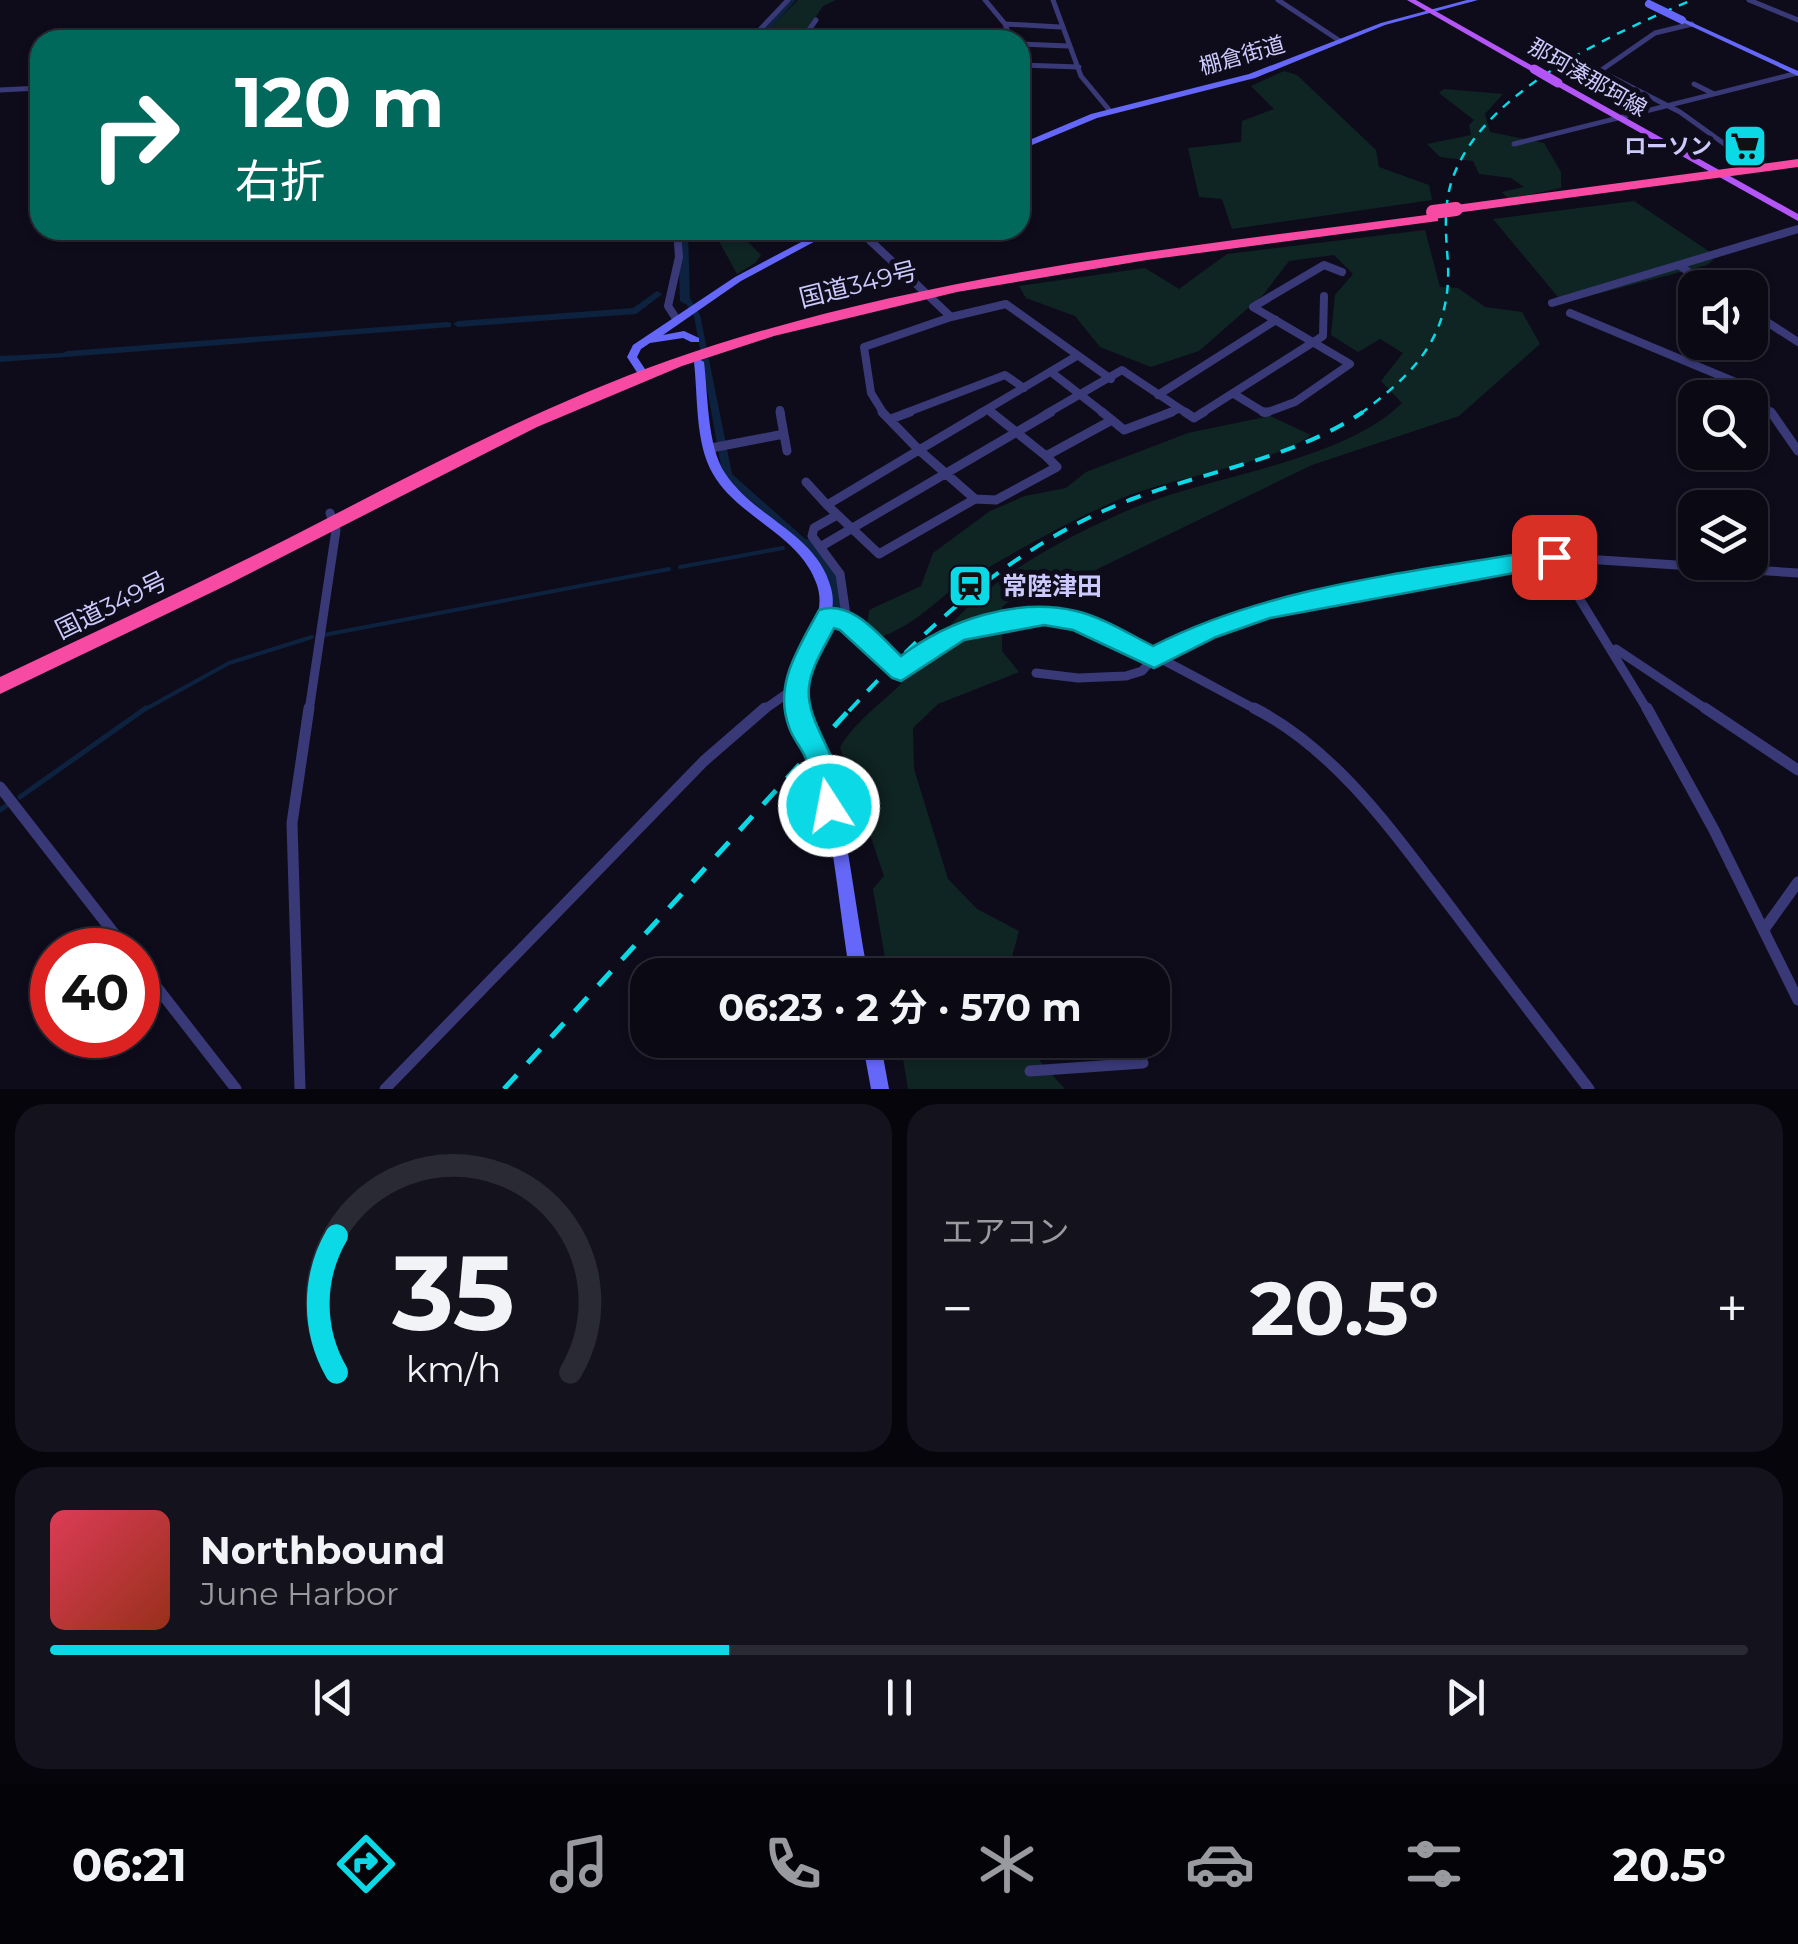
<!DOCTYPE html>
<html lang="ja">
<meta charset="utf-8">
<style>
:root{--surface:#0a0914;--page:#13121d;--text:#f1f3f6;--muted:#999aa0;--line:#2a2a34;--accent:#0bd9e6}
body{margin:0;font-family:Montserrat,"Noto Sans JP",sans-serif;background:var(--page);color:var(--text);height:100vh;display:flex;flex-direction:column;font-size:38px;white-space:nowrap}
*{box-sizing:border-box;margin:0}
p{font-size:32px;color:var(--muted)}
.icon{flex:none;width:55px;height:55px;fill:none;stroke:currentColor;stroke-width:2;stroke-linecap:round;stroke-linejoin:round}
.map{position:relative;height:1089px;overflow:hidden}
.sheet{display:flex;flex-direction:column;gap:15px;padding:15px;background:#06050b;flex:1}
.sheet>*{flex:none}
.top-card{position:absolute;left:30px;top:30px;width:1000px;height:210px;border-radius:30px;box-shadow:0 2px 8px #0004,0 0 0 2px var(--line);background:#00695c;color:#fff;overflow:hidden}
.buttons{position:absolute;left:1678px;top:270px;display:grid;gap:20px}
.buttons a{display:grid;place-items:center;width:90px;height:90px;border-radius:20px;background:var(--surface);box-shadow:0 2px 8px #0004,0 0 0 2px var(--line);font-size:50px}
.speed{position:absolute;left:30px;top:928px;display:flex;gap:20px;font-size:50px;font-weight:700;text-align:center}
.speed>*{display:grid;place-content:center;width:130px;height:130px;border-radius:50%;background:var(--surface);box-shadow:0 2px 8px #0004,0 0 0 2px var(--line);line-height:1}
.speed .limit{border:15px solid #d22;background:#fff;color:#111}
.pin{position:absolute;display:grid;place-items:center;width:85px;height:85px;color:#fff;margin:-42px;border-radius:20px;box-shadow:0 5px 15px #0006}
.me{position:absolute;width:110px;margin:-55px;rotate:349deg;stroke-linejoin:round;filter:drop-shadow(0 0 8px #0008)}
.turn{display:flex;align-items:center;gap:35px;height:210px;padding:0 40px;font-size:45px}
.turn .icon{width:130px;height:130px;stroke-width:2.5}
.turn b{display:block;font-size:70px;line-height:85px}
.big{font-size:75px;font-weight:700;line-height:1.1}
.sheet .widget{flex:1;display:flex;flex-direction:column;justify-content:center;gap:15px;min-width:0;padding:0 35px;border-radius:30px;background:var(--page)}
.sheet .dial{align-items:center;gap:0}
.dial svg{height:260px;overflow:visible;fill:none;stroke:var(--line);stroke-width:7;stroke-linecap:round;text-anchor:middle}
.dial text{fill:var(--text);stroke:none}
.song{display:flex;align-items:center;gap:30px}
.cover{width:120px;height:120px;border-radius:15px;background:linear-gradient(135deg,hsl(350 70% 55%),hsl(10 70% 35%))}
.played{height:10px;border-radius:5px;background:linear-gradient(90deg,var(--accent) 40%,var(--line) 40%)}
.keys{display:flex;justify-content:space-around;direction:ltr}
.heat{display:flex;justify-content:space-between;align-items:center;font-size:55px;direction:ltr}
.sheet .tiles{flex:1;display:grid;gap:15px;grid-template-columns:1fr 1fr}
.widget:last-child{grid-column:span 2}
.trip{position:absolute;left:630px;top:958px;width:540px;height:100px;border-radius:30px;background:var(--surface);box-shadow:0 2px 8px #0004,0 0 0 2px var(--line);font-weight:700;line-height:100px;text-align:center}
.tab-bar{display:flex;height:160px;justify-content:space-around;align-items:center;background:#040408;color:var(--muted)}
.tab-bar .icon{width:70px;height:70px}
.tab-bar .active{color:var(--accent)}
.tab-bar b{font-size:45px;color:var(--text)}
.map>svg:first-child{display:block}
.green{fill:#0f2523}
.water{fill:#0d223e}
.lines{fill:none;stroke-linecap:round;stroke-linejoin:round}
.stream-far1{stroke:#0d223e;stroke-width:4}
.stream{stroke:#0d223e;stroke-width:5}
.canal{fill:#0d223e;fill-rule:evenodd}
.street-far3{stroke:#393978;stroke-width:5}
.street-far2{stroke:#393978;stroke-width:8}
.street-far1{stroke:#393978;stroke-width:9}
.street{stroke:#393978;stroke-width:11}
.secondary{fill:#6467f8;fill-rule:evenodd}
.primary{fill:#b455f7;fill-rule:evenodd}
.highway{fill:#f64aa3;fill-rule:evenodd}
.rail-far2{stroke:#0bd9e6;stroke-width:2.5;stroke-dasharray:9 8;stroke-linecap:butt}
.rail-far1{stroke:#0bd9e6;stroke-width:4;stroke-dasharray:15 12;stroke-linecap:butt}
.rail{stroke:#0bd9e6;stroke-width:5;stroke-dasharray:19 16;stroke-linecap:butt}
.secondary-bridge{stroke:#6467f8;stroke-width:8}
.primary-bridge{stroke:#b455f7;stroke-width:9}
.highway-bridge{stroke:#f64aa3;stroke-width:14}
.route{fill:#0bd9e6;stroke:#078d96;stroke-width:2.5}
.labels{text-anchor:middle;stroke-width:10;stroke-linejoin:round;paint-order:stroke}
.far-street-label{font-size:22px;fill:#ccc9fc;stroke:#0e0c1b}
.far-poi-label{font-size:22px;font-weight:bold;fill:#ccc9fc;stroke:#0e0c1b;text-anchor:end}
.street-label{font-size:25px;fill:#ccc9fc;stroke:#0e0c1b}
.poi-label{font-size:25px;font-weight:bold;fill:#ccc9fc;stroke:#0e0c1b;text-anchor:start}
</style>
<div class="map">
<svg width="1798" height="1089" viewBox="0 0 1798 1089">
<rect width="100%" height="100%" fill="#0e0c1b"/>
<path class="green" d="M798 0H836L823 6 805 33 758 40Z
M1284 71 1297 75 1376 150 1379 167 1429 185 1432 200 1232 229 1222 199 1199 197 1188 148 1241 142 1242 121 1274 109 1251 86Z
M1444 89 1503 94 1485 114 1490 132 1544 143 1561 172V188L1508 199 1502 192 1524 187 1511 178 1479 174 1473 161 1440 157 1427 144 1471 135 1469 125 1474 120 1439 93Z
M1634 201 1713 254V260L1707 265 1563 303 1493 219Z
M687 230H744L747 241 761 255 755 263 737 274 715 234 688 235Z
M1425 230 1440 287 1458 288 1485 307 1522 312 1540 344 1459 416 1312 465 1083 576 1028 586 1002 607V651L1019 672 938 704 913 728 914 769 948 879 977 909 1019 931 1007 975H888L873 889 884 876 840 747C858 718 884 702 908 677 925 658 939 637 956 619 1003 569 1074 533 1136 507 1213 475 1344 461 1402 403L1381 381 1403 353 1380 339 1358 352 1331 335 1335 295 1353 274 1334 255 1289 261 1263 295 1199 351 1151 367 1100 347 1075 316 1026 298 1019 286 1145 268 1179 289 1227 254Z
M1270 416 1311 435C1274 464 1171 477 1122 498 1074 519 1030 543 986 569 979 573 971 574 965 579 936 601 914 626 878 638L867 628 869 610 921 586 933 553 990 511 1025 496 1066 488 1086 472 1188 433Z
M900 1040H1021L1065 1089H908Z"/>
<path class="water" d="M685 290 700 315 732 474 821 553 817 556 733 486 721 466 694 316 679 293Z"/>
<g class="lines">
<path class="stream-far1" d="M680 567 783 548
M324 635 669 569
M142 711 229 663 312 637"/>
<path class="stream" d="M20 797 146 708
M0 810 6 806"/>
<path class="canal" d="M789 0H796L760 40H752Z
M678 230H688L690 301 685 304 680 301Z
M657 291 662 294 660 296 636 314 458 327 453 324 458 321 633 308Z
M447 322 451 323V327L0 362V356L63 353 67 351Z
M807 539C835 554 851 587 841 618L836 619 831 618C830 610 832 602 831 593 829 571 813 560 801 544L803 541Z"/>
<path class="street-far3" d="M985 0 1005 24 1011 40
M1053 0 1081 76 1110 111
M1278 0 1340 41
M1749 0 1798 20
M1005 24 1060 27
M1692 24 1655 33 1600 71 1680 112 1758 168
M803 38 816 20
M750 40 788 0
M780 40 797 36 837 40
M1020 44 1068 46
M1020 65 1079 67
M1694 84 1714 94
M0 90 40 88
M1514 144 1798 73"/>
<path class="street-far2" d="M677 230 679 257 668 306 677 320
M859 230 951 317
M1680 266 1712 288
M1552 303 1798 229
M1750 311 1798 342
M1570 313 1745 386 1772 414
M1051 372 1105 414
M1234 394 1265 413 1295 402 1350 364 1253 307 1324 265 1342 272
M1158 395 1276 320
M780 410 781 414
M989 410 994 414
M884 414 871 393 864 347 951 317 1006 304 1111 379
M903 414 1005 375 1024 388
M979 414 1075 357
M1046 414 1122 370 1188 414
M1165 414 1179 409
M1200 414 1323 336 1324 296"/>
<path class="street-far1" d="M780 412 787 451
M882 412 919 450
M991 412 1046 456 1112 420 1124 430 1172 412
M1102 412 1112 420
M1185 412 1194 418 1204 412
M1263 412H1268
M1771 412 1798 451
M891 419 910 412
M711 448 784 434
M919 450 975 499 879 554 827 505Z
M919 450 983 412
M806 482 827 505
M975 499 996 500 1057 467 1046 456
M820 547 812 536 814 528 837 515
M1554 557 1648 711
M827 617 847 622 901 671C949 633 994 613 1057 617 1099 620 1215 689 1259 711
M847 622 840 574 820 547 1051 412
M1616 649 1709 711
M1036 673 1078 678 1126 676 1142 671 1154 658 1208 630 1269 609 1554 557 1798 573
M309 711 336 530 330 513
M762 711 795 688"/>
<path class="street" d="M1254 708C1339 751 1398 839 1455 913 1499 972 1544 1030 1589 1089
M1647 708 1714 830 1798 1000
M1705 708 1798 770
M0 787 127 950
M1765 928 1798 882
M138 963 236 1089
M1030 1071 1143 1063
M300 1089 292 823 309 708
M385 1089 704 761 765 708"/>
<path class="secondary" d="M1467 0H1478L1385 25 1255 78 1097 118 1020 150V144L1091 114 1249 74 1381 23Z
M1680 19H1684L1798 71V76L1680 21Z
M824 230H836L741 281 663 335 684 331 699 338V342H691L683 338 650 343 641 349 637 357 649 375 644 379 640 377 627 357 633 345 735 277Z
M699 359 704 362C708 394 707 446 725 473 754 518 817 533 831 588 842 628 800 657 802 696 804 722 823 741 830 766 848 834 855 906 868 975H850C839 907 833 830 814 764 807 739 787 719 788 693 789 654 830 625 817 585 800 534 739 519 713 474 695 443 698 398 694 362Z
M862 1040H880L889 1089H871Z"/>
<path class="primary" d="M1407 0H1416L1538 69 1531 71Z
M1558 80 1798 214V221L1555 85 1554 83Z"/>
<path class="highway" d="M1798 159V167L1456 213 1450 209 1456 205Z
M1434 214 1438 215V221L1147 260 957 292 774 336 682 366 537 427 229 584 0 694V677C97 631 194 586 289 538 414 474 537 407 670 360 916 274 1177 248 1434 214Z"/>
<path class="rail-far2" d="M1360 414C1415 373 1451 336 1448 264 1446 236 1443 207 1452 180 1483 90 1611 35 1692 0"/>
<path class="rail-far1" d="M849 711C931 622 1019 541 1135 498 1211 470 1294 458 1363 412"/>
<path class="rail" d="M504 1089 851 708"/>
<path class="secondary-bridge" d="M1649 4 1682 20"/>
<path class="primary-bridge" d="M1534 69 1558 83"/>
<path class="highway-bridge" d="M1433 212 1456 209"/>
</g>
<path class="route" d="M1554 548 1563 551 1566 557 1563 564 1270 618 1216 637 1154 668 1073 630 1044 625 964 640 901 681 892 678 840 630 834 628C825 646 811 667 809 687 804 728 857 775 839 816L829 819 819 816C812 799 812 780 807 762 804 750 793 740 789 727 773 684 799 648 819 610 852 599 880 636 901 656 948 620 1017 597 1076 611 1102 617 1129 634 1153 646 1277 583 1420 572 1554 548Z"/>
<defs>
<symbol id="supermarket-square" viewBox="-11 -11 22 22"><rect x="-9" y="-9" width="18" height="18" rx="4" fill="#0bd9e6" stroke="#0e0c1b"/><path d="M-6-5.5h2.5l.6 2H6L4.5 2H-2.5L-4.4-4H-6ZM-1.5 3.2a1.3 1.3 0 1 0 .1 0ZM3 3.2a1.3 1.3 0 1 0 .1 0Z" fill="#111"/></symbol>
<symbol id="station-square" viewBox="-11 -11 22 22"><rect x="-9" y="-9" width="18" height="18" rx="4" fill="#0bd9e6" stroke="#0e0c1b"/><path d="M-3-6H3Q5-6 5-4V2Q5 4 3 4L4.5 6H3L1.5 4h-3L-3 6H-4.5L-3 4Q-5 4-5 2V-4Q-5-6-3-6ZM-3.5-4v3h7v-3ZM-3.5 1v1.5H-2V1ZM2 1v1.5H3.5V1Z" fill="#111"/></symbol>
</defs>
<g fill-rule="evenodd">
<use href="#supermarket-square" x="1720" y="121" width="50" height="50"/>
<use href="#station-square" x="945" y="561" width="50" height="50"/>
</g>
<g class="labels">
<g class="far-street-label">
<text transform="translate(1242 55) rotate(-16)" y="8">棚倉街道</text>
<text transform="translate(1588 77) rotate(30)" y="8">那珂湊那珂線</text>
</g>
<g class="far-poi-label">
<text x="1712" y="154">ローソン</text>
</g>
<g class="street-label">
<text transform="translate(858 284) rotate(-14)" y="9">国道349号</text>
<text transform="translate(111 605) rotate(-26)" y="9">国道349号</text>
</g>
<g class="poi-label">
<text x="1002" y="595">常陸津田</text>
</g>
</g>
</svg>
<div class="buttons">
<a><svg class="icon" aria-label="sound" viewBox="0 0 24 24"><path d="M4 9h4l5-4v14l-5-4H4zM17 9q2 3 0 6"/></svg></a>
<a><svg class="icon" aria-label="search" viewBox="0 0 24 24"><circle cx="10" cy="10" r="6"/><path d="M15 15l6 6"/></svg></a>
<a><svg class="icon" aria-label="layers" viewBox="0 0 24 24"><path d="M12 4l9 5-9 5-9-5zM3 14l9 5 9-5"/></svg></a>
</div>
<div class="speed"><div class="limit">40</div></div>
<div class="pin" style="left:1554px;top:557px;background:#d93025"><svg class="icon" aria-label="arrive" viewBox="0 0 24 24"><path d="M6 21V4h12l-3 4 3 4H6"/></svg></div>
<svg class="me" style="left:829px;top:806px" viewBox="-20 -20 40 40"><circle r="17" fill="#0bd9e6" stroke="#fff" stroke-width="3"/><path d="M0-11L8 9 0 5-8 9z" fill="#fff"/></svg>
<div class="trip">06:23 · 2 分 · 570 m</div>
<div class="top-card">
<div class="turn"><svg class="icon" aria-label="right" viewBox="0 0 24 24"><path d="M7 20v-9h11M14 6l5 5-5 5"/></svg><div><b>120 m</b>右折</div></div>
</div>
</div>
<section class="sheet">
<div class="tiles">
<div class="widget dial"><svg viewBox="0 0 100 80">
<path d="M14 69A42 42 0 1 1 86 69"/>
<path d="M14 69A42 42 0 0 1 14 27" stroke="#0bd9e6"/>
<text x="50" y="56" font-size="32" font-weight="700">35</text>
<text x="50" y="72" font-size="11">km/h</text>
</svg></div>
<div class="widget"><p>エアコン</p>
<div class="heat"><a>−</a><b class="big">20.5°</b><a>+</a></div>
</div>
<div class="widget">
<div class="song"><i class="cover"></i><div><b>Northbound</b><p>June Harbor</p></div></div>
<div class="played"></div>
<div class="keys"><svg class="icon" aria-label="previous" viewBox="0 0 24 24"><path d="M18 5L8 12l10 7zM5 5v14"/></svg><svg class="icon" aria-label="pause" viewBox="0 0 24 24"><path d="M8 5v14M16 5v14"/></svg><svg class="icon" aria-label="next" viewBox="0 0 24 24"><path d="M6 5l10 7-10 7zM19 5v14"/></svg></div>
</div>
</div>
</section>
<nav class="tab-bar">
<b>06:21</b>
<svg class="icon active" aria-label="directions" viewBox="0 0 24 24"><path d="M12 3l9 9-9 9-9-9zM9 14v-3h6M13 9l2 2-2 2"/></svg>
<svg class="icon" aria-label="music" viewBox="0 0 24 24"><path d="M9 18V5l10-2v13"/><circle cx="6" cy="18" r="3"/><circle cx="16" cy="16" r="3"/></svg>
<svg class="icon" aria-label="phone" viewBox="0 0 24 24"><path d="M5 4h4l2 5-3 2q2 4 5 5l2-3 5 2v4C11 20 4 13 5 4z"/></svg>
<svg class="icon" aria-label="climate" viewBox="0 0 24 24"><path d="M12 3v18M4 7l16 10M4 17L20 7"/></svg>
<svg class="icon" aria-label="car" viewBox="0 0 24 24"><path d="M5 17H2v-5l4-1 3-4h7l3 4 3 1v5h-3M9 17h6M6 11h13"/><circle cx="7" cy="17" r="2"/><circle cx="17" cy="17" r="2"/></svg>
<svg class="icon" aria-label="filters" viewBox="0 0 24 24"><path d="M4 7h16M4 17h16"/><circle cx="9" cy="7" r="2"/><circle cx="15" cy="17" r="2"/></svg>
<b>20.5°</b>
</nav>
